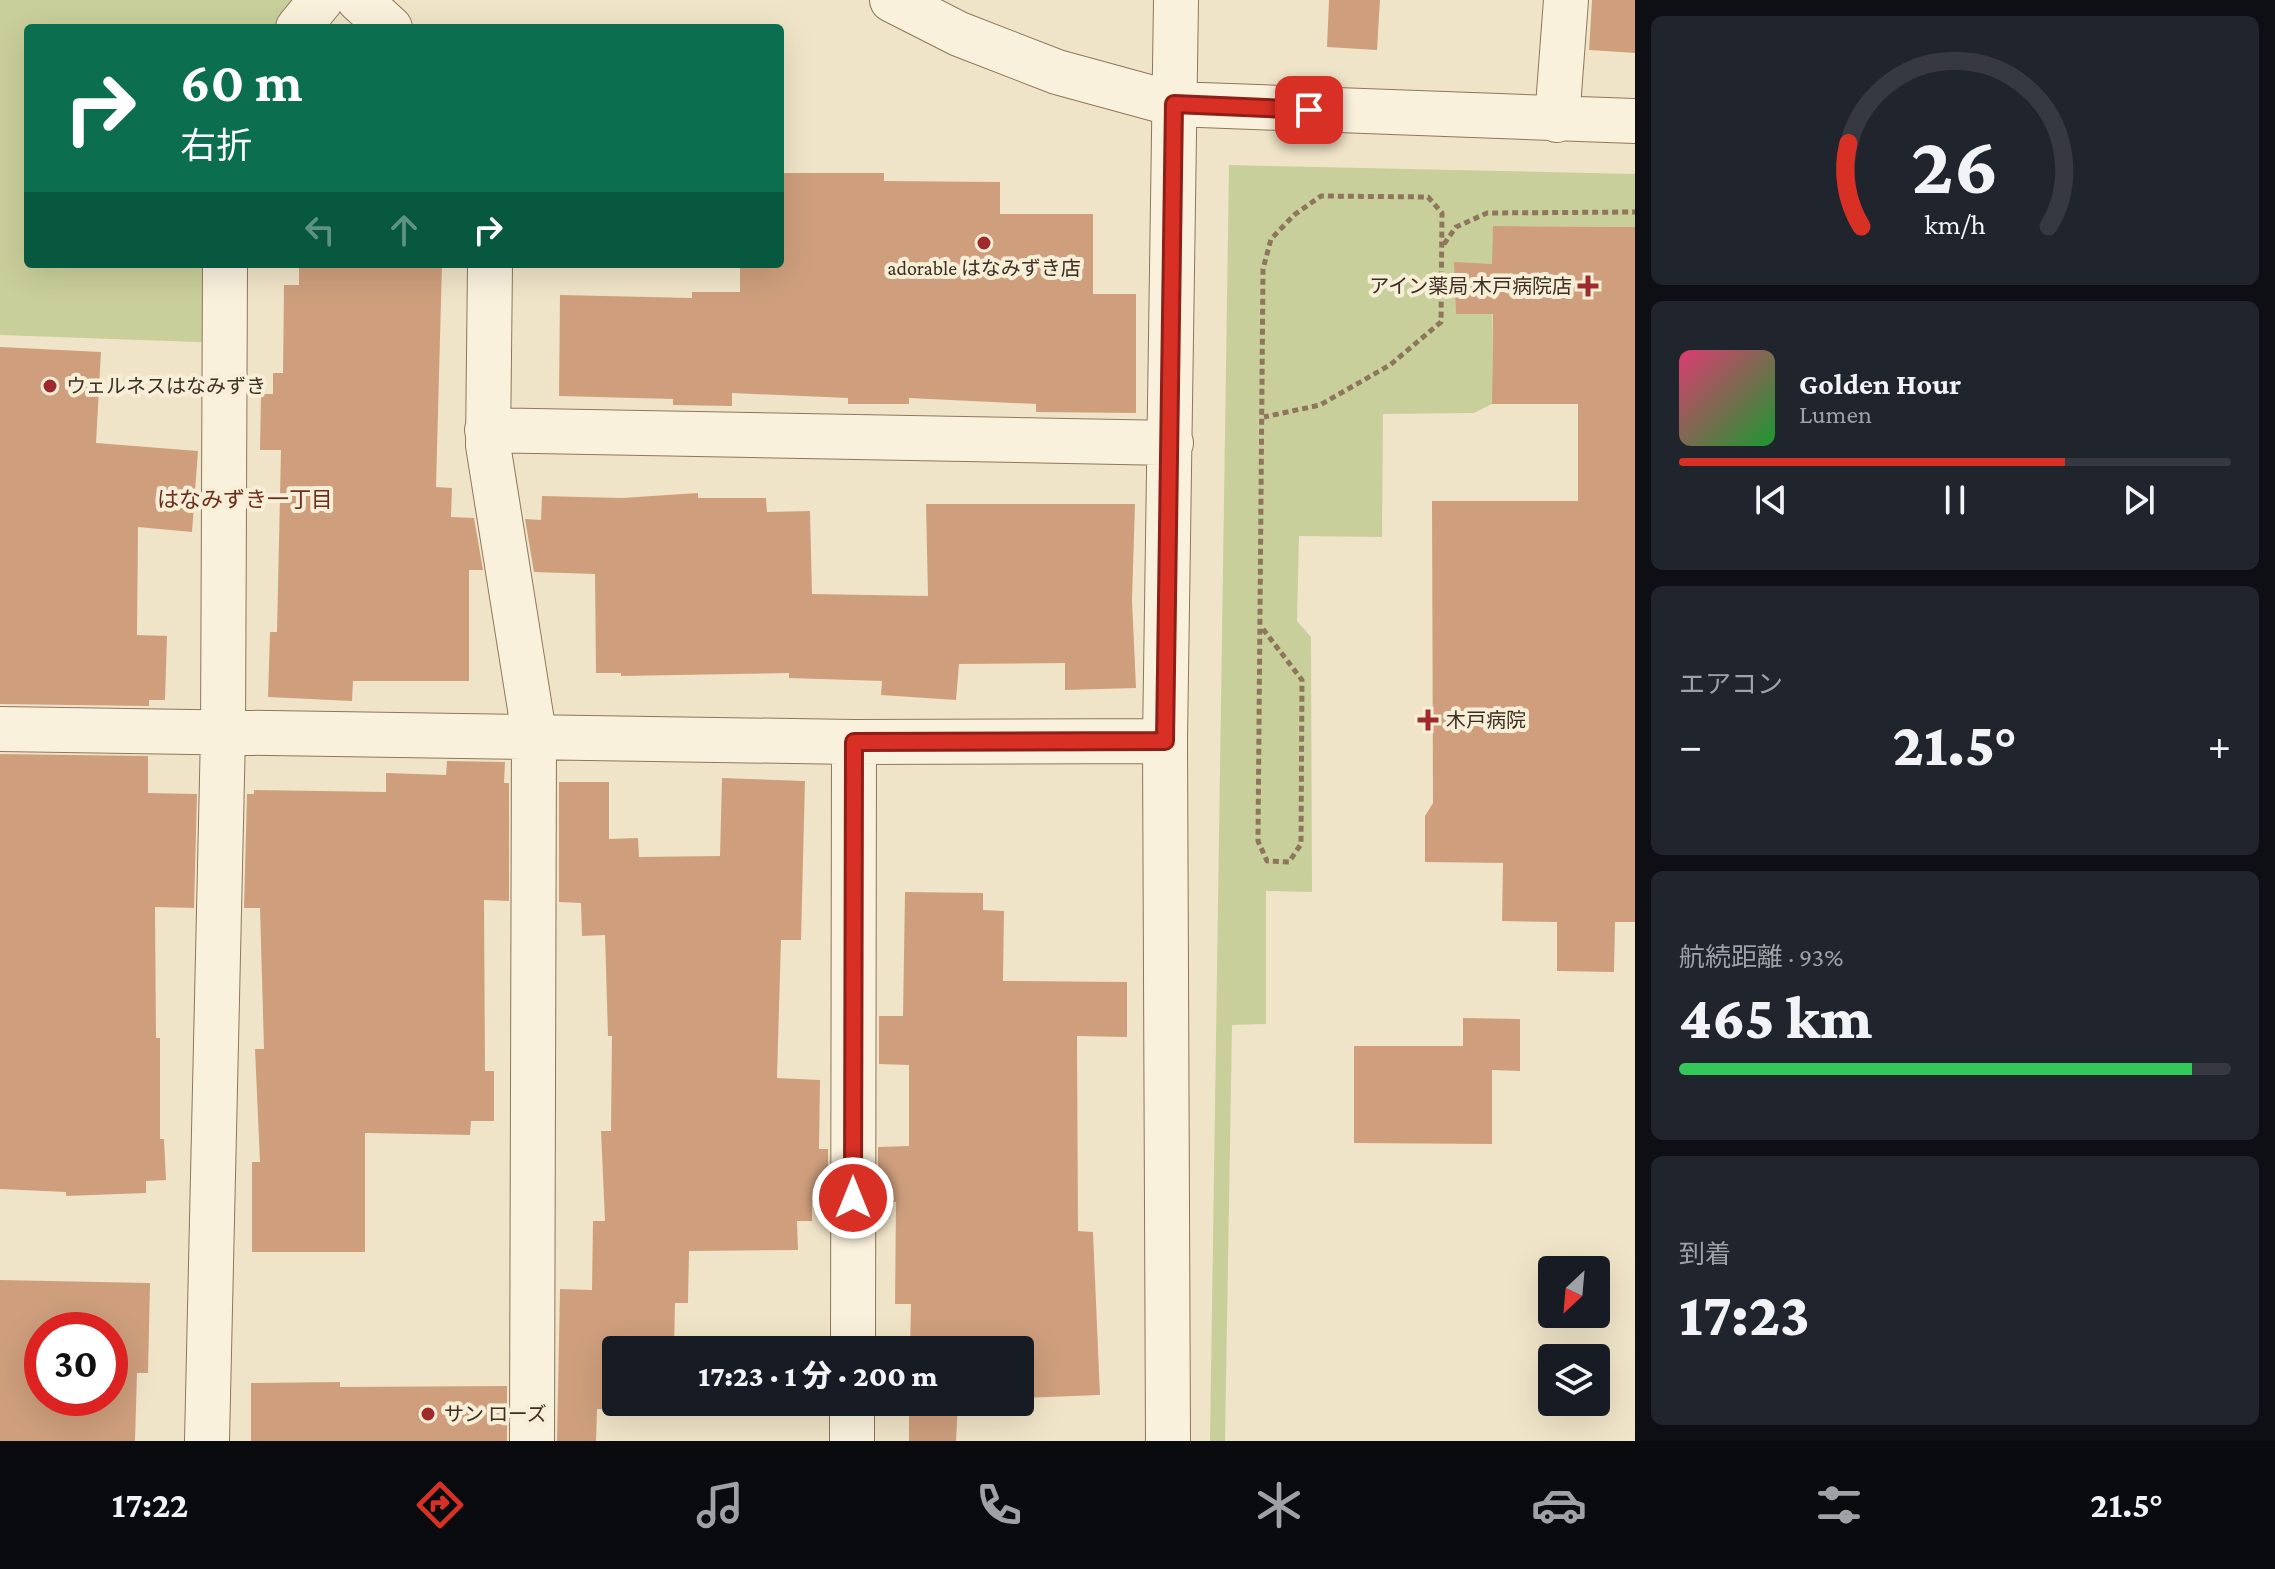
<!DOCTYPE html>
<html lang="ja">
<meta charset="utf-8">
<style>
:root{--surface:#171b24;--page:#20242c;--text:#f1f3f6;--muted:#9ea1a6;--line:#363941;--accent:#d93025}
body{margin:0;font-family:"Crimson Pro","Noto Sans JP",serif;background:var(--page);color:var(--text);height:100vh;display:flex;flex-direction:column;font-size:30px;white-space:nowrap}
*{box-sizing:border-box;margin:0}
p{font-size:26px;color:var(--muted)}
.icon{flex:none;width:44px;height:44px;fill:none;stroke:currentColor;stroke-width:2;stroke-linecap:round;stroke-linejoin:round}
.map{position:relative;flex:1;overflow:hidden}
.details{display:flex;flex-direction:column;gap:16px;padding:16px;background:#0d0f14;width:640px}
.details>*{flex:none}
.top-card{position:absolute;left:24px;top:24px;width:760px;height:244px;border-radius:8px;box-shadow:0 8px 32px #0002;background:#0b6e4f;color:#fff;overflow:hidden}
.needle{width:52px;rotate:206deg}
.buttons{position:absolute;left:1538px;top:1256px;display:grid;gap:16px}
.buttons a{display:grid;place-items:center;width:72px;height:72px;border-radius:8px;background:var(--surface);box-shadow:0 8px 32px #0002;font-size:40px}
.speed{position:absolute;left:24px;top:1312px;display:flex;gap:16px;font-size:40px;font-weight:700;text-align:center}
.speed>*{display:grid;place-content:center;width:104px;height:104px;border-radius:50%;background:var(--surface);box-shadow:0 8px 32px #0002;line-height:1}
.speed .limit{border:12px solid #d22;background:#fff;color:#111}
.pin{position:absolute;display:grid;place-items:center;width:68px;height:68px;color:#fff;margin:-34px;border-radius:16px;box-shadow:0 4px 12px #0006}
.me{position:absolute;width:88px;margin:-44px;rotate:0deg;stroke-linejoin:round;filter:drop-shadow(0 0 6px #0008)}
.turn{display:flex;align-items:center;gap:28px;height:168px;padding:0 24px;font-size:36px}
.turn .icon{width:104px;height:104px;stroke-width:2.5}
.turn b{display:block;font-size:56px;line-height:68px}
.lanes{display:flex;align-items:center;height:76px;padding:0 24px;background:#0003;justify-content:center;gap:40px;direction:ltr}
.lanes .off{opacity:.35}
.big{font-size:60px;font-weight:800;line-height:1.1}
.details .widget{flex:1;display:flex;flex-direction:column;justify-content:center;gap:12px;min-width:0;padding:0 28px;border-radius:12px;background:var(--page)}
.details .dial{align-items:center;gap:0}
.dial svg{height:208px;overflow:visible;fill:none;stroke:var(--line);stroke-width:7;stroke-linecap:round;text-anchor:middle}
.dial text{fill:var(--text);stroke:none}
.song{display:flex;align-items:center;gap:24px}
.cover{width:96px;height:96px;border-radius:12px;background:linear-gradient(135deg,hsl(340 70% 55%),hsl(130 70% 35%))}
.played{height:8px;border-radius:4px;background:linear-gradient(90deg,var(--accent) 70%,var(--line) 70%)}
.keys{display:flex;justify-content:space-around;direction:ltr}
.heat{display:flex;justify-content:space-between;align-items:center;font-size:44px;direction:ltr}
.charge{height:12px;border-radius:6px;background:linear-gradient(90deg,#34c759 93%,var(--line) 0)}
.trip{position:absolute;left:602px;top:1336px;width:432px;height:80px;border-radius:8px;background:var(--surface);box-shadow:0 8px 32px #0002;font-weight:800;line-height:80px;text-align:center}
.tabs{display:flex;height:128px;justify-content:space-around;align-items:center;background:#090b0e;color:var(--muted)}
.tabs .icon{width:56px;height:56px}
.tabs .active{color:var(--accent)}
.tabs b{font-size:36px;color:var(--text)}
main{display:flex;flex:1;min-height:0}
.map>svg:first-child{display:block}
.green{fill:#c9cf9b}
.building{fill:#cf9f7d;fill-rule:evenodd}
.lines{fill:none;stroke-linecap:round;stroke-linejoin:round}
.minor-casing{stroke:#8d765c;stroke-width:46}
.path{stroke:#8d765c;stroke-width:5;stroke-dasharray:6 4;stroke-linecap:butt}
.minor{stroke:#faf1dc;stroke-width:44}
.route-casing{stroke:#8d1f18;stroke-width:20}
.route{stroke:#d93025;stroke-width:14}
.poi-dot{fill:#9e2a2b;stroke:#f7eed8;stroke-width:3}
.labels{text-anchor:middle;stroke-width:8;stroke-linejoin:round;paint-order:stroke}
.poi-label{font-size:20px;fill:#3d2e20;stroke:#f7eed8;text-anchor:start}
.neighbourhood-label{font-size:22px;fill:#6b2e1e;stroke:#f7eed8}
</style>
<main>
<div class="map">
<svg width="1635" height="1441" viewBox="0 0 1635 1441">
<rect width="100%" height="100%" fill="#f0e4c8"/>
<path class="green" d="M0 0H321L298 28H28V264H225V343L0 335Z
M1229 165 1635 174V227L1493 226 1492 404 1474 413 1383 414 1382 537 1299 536 1297 621 1311 637 1312 892 1266 891V1024L1232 1025 1225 1441H1210Z"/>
<path class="building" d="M1329 0H1380L1377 50 1327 47Z
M1592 0H1635V53L1589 50Z
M780 173H884V181L1000 182V214H1093V294H1136V413L1036 412V404L909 398V404H848V398L732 393V406L673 405V399L559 396 560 295 692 298V292H740V264H780Z
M1493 226 1635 227V922H1615L1614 972 1557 971V922L1502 921 1503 863 1425 862V816L1433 803 1432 501H1578V404H1492L1493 314H1456L1454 262 1492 264Z
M299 264H442L436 487 452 488 451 517 474 518 483 570H469V681H353L352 701 268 697 270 632H277L281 450H260L261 394H273V373H283L284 285H299Z
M0 347 101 352 96 443 198 451 192 532 138 527 137 635 167 636 165 700H149V706L0 704Z
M698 493V498H766L767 512 810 511 812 594 928 596 926 504H1135L1132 600 1136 688 1065 690V663L959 664 956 700 881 695 882 681 789 678V673L621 676V673H596L595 574 534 572 525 519 541 520 542 496 622 498Z
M0 754 148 756V793L197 794 194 908 155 907 156 1038H160V1139H164L166 1180 146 1181V1193L66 1196V1192L0 1189Z
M447 761 505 762 504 783H509V901L484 900 485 1071H494V1121H471L470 1135 365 1133V1252H252V1162H260L255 1049H264L260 908H244L247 794H254V790L386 792V773L446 775Z
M722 778 805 781 801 940H781L777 1078 820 1080 819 1149H828V1202H812V1221H797L798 1250 689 1251 688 1303H675L674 1350H616V1402H673V1411L597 1409 596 1441H557L560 1289 592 1290 593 1221H605L601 1131H611L612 1036H608L605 935 582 936 581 903 559 902V782H609V839L638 838 639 857 720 856Z
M905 892 983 893V910L1004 911 1003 981 1127 982V1037L1077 1036 1078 1231 1093 1232 1100 1395 1020 1398V1350H910L911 1304H895L896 1202H878V1147L909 1146V1065L879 1064V1016H903Z
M1463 1018 1520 1019V1071L1492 1070V1144L1354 1143V1046H1463Z
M0 1280 150 1283 148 1373H137L135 1441H0ZM42 1330H110V1398H42Z
M340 1382V1387L507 1386V1441H251V1383Z
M909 1402H958L956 1441H909Z"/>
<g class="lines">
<defs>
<path id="minor" d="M359 0 390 28
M892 0 959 34 1057 72 1174 104 1635 121
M298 28 321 0
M1557 120 1566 0
M490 264 488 445 534 734 532 1441
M487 430 1171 443
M0 729 854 742 1165 741
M853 1350 854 742
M207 1441 223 734 225 264
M852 1441V1402
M1168 1441 1165 741 1176 0"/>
</defs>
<use href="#minor" class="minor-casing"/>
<path class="path" d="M1444 244 1456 227 1487 213 1635 212
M1263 629 1302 680 1301 844 1289 862 1267 861 1258 841 1263 269 1271 239 1294 215 1321 196 1428 197 1442 213 1441 322 1390 365 1320 405 1264 417"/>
<use href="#minor" class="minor"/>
</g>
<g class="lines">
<defs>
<path id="route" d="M853 1198 854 742 1165 741 1174 104 1309 110"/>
</defs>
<use href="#route" class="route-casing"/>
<use href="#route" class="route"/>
</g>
<g class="poi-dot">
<circle cx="984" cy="243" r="8"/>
<path d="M1584 274h8v8h8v8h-8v8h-8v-8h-8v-8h8z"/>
<circle cx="50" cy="386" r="8"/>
<path d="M1424 708h8v8h8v8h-8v8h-8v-8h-8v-8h8z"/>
<circle cx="428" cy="1414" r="8"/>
</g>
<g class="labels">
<g class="poi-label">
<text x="984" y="275" text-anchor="middle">adorable はなみずき店</text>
<text x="1572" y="293" text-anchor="end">アイン薬局 木戸病院店</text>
<text x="66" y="393">ウェルネスはなみずき</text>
<text x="1446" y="727">木戸病院</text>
<text x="444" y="1421">サン ローズ</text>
</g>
<g class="neighbourhood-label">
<text x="245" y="507">はなみずき一丁目</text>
</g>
</g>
</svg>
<div class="buttons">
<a><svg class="needle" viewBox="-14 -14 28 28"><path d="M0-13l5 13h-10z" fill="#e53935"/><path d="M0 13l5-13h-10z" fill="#9ea1a6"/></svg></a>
<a><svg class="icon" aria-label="layers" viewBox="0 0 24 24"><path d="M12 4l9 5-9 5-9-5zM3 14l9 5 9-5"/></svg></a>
</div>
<div class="speed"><div class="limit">30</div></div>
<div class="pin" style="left:1309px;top:110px;background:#d93025"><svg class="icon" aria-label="arrive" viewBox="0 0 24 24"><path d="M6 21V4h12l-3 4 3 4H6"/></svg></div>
<svg class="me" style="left:853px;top:1198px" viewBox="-20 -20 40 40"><circle r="17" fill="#d93025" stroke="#fff" stroke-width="3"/><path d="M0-11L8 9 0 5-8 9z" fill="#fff"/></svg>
<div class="trip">17:23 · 1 分 · 200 m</div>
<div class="top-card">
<div class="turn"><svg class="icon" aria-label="right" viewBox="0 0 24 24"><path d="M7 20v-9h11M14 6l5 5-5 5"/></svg><div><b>60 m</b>右折</div></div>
<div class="lanes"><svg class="icon off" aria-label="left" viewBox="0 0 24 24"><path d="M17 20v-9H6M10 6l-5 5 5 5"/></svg><svg class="icon off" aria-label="ahead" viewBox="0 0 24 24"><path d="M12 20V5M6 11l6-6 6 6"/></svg><svg class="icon" aria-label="right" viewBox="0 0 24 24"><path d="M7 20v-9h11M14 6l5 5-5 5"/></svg></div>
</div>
</div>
<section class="details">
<div class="widget dial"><svg viewBox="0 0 100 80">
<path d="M14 69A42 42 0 1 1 86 69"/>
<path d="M14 69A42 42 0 0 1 9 37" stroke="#d93025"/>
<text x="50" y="56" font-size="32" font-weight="700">26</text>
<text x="50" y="72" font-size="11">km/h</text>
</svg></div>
<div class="widget">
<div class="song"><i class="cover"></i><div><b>Golden Hour</b><p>Lumen</p></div></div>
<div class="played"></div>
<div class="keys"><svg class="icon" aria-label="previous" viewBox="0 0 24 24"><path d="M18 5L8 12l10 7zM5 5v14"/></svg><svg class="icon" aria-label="pause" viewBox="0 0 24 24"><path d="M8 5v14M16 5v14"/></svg><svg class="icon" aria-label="next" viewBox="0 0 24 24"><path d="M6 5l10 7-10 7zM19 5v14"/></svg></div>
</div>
<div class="widget"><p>エアコン</p>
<div class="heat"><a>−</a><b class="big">21.5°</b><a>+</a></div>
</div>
<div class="widget"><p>航続距離 · 93%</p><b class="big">465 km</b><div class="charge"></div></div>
<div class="widget"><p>到着</p><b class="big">17:23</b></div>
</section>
</main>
<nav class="tabs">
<b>17:22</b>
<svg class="icon active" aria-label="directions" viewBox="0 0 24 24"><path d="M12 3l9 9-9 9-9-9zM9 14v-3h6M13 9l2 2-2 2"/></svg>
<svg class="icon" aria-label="music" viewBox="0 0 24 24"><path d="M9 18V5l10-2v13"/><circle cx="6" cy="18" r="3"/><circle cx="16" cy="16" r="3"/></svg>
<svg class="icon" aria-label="phone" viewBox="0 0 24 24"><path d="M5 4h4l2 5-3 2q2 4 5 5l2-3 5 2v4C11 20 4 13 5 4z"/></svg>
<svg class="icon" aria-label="climate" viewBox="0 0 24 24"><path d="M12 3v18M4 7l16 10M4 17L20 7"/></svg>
<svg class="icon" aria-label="car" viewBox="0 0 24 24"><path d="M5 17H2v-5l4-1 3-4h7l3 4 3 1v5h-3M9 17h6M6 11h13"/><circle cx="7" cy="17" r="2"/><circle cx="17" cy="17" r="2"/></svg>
<svg class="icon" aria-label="filters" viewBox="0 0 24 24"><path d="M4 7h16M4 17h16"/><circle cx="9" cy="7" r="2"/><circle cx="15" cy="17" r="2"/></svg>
<b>21.5°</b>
</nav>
